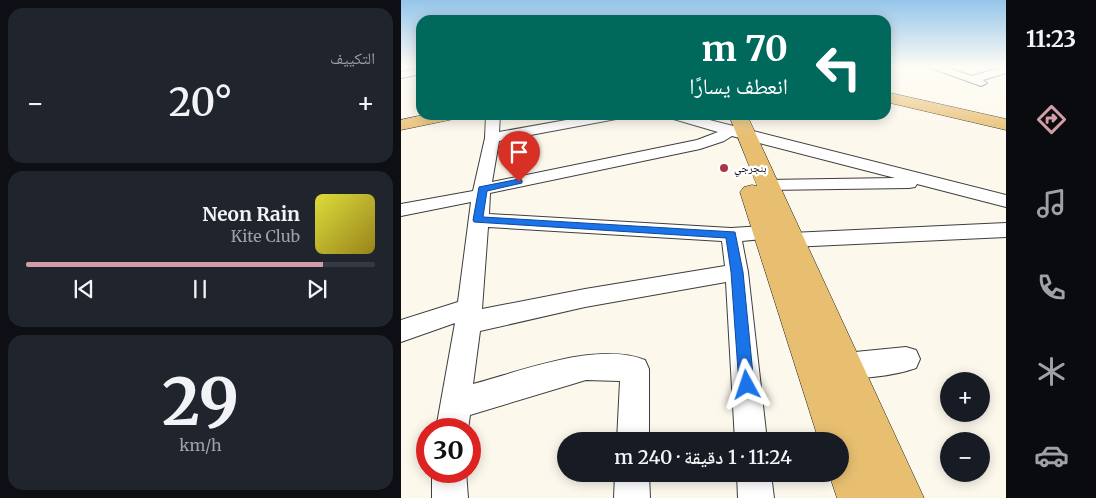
<!DOCTYPE html>
<html lang="ar">
<meta charset="utf-8">
<style>
:root{--surface:#171b24;--page:#20242c;--text:#f1f3f6;--muted:#9ea1a6;--line:#363941;--accent:#d19da7}
body{margin:0;font-family:Merriweather,"Noto Naskh Arabic",serif;background:var(--page);color:var(--text);direction:rtl;height:100vh;display:flex;flex-direction:column;font-size:19px;white-space:nowrap}
*{box-sizing:border-box;margin:0}
p{font-size:16px;color:var(--muted)}
.icon{flex:none;width:28px;height:28px;fill:none;stroke:currentColor;stroke-width:2;stroke-linecap:round;stroke-linejoin:round}
.map{position:relative;flex:1;overflow:hidden;direction:ltr}
.details{display:flex;flex-direction:column;gap:8px;padding:8px;background:#0d0f14;width:401px}
.details>*{flex:none}
.banner{position:absolute;left:15px;top:15px;width:475px;height:105px;border-radius:15px;box-shadow:0 2px 12px #0003;direction:rtl;background:#00695c;color:#fff;overflow:hidden}
.buttons{position:absolute;left:539px;top:372px;display:grid;gap:10px}
.buttons a{display:grid;place-items:center;width:50px;height:50px;border-radius:50%;background:var(--surface);box-shadow:0 2px 12px #0003;font-size:25px}
.speed{position:absolute;left:15px;top:418px;display:flex;gap:10px;font-size:25px;font-weight:700;text-align:center}
.speed>*{display:grid;place-content:center;width:65px;height:65px;border-radius:50%;background:var(--surface);box-shadow:0 2px 12px #0003;line-height:1}
.speed .limit{border:8px solid #d22;background:#fff;color:#111}
.pin{position:absolute;display:grid;place-items:center;width:42px;height:42px;color:#fff;margin:-51px -21px;border-radius:50% 50% 50% 0;rotate:-45deg;box-shadow:0 0 5px #0007}
.pin .icon{rotate:45deg}
.me{position:absolute;width:55px;margin:-28px;rotate:355deg;stroke-linejoin:round;filter:drop-shadow(0 0 4px #0008)}
.turn{display:flex;align-items:center;gap:18px;height:105px;padding:0 20px;font-size:22px}
.turn .icon{width:65px;height:65px;stroke-width:2.5}
.turn b{display:block;font-size:35px;line-height:42px}
.big{font-size:38px;font-weight:600;line-height:1.1}
.details .card{flex:1;display:flex;flex-direction:column;justify-content:center;gap:8px;min-width:0;padding:0 18px;border-radius:15px;background:var(--page)}
.details .dial{align-items:center;gap:0}
.dial b{font-size:65px;line-height:1}
.song{display:flex;align-items:center;gap:15px}
.cover{width:60px;height:60px;border-radius:8px;background:linear-gradient(135deg,hsl(60 70% 55%),hsl(50 70% 35%))}
.played{height:5px;border-radius:2px;background:linear-gradient(90deg,var(--accent) 85%,var(--line) 85%)}
.keys{display:flex;justify-content:space-around;direction:ltr}
.heat{display:flex;justify-content:space-between;align-items:center;font-size:28px;direction:ltr}
.trip{position:absolute;left:156px;top:432px;width:292px;height:50px;border-radius:25px;background:var(--surface);box-shadow:0 2px 12px #0003;font-weight:600;line-height:50px;text-align:center;direction:rtl}
main{display:flex;flex:1;min-height:0}
.dock{display:flex;flex-direction:column;width:90px;justify-content:space-around;align-items:center;background:#090b0e;color:var(--muted)}
.dock .icon{width:35px;height:35px}
.dock .active{color:var(--accent)}
.dock b{font-size:22px;color:var(--text)}
.map>svg:first-child{display:block}
.lines{fill:none;stroke-linecap:round;stroke-linejoin:round}
.minor-casing{stroke:#3e3e3e;stroke-width:2}
.major-casing{stroke:#1c1c1c;stroke-width:1}
.minor{fill:#fff;fill-rule:evenodd}
.major{fill:#e8bf71;fill-rule:evenodd}
.rail-casing{stroke:#aa3446;stroke-width:3}
.rail{stroke:#fff;stroke-width:2;stroke-dasharray:6;stroke-linecap:butt}
.route{fill:#1a73e8;stroke:#114b97}
.poi-dot{fill:#aa3446;stroke:#fff;stroke-width:2}
.labels{text-anchor:middle;stroke-width:5;stroke-linejoin:round;paint-order:stroke}
.far-poi-label{font-size:11px;fill:#0b0b0b;stroke:#fff;text-anchor:start}
</style>
<main>
<nav class="dock">
<b>11:23</b>
<svg class="icon active" aria-label="directions" viewBox="0 0 24 24"><path d="M12 3l9 9-9 9-9-9zM9 14v-3h6M13 9l2 2-2 2"/></svg>
<svg class="icon" aria-label="music" viewBox="0 0 24 24"><path d="M9 18V5l10-2v13"/><circle cx="6" cy="18" r="3"/><circle cx="16" cy="16" r="3"/></svg>
<svg class="icon" aria-label="phone" viewBox="0 0 24 24"><path d="M5 4h4l2 5-3 2q2 4 5 5l2-3 5 2v4C11 20 4 13 5 4z"/></svg>
<svg class="icon" aria-label="climate" viewBox="0 0 24 24"><path d="M12 3v18M4 7l16 10M4 17L20 7"/></svg>
<svg class="icon" aria-label="car" viewBox="0 0 24 24"><path d="M5 17H2v-5l4-1 3-4h7l3 4 3 1v5h-3M9 17h6M6 11h13"/><circle cx="7" cy="17" r="2"/><circle cx="17" cy="17" r="2"/></svg>
</nav>
<div class="map">
<svg width="605" height="498" viewBox="0 0 605 498">
<rect width="100%" height="100%" fill="#fdf8ec"/>
<g class="lines">
<defs>
<path id="minor" d="M524 66H540L571 76 605 66V73L582 80 586 83 580 86Z
M20 68V74L0 78V72Z
M85 115H99L98 132 193 115H222L215 119 98 141 91 182 296 140 317 132 269 118 267 115H289L605 195V207L516 184 514 187 508 188 366 190 360 189 357 185 360 181 366 180 494 178 331 136 323 141 299 149 89 193 88 214 330 228 365 226 372 228 375 233 372 238 341 241 347 272 366 441H334L325 282 184 307 79 331 72 384C121 371 196 341 244 360L248 369V441H216L219 381 185 380 69 415 67 429H35L54 323 0 342V320L57 302 70 202 0 216V204L72 191 84 138ZM87 227 321 241 324 266 184 289 81 309Z
M605 223V237L390 247 383 245 380 240 383 235 390 233Z
M505 347 515 350 519 359 515 368C496 375 452 382 434 375L430 366 434 357 444 353Z
M31 471H65L67 498H31Z
M214 474H248L249 498H213Z
M336 474H370L373 498H337Z"/>
<path id="major" d="M485 92 605 119V130L485 102Z
M22 115H56L53 119 0 130V120Z
M328 115H346L523 498H436L428 474H440V441H418L339 192 343 187 351 185 356 186Z"/>
</defs>
<use href="#minor" class="minor-casing"/>
<use href="#major" class="major-casing"/>
<use href="#minor" class="minor"/>
<use href="#major" class="major"/>
<defs>
<path id="rail" d="M0 70 20 67"/>
</defs>
<use href="#rail" class="rail-casing"/>
<use href="#rail" class="rail"/>
</g>
<linearGradient id="sky" x2="0" y2="1"><stop stop-color="#94c5ea"/><stop offset="0.49" stop-color="#fefcf6"/><stop offset="1" stop-color="#fefcf6" stop-opacity="0"/></linearGradient>
<rect width="605" height="136" fill="url(#sky)"/>
<path class="route" d="M118 179 121 180V183L86 191 82 217 334 232 342 272 353 385 351 390 346 392 340 390 338 385 330 272 325 238 73 222 72 220 78 187Z"/>
<circle class="poi-dot" cx="323" cy="168" r="5"/>
<g class="labels">
<g class="far-poi-label">
<text x="333" y="172">بنجرجي</text>
</g>
</g>
</svg>
<div class="buttons">
<a>+</a>
<a>−</a>
</div>
<div class="speed"><div class="limit">30</div></div>
<div class="pin" style="left:118px;top:182px;background:#d93025"><svg class="icon" aria-label="arrive" viewBox="0 0 24 24"><path d="M6 21V4h12l-3 4 3 4H6"/></svg></div>
<svg class="me" style="left:346px;top:385px" viewBox="-20 -20 40 40"><path d="M0-17L14 15 0 8-14 15z" fill="#1a73e8" stroke="#fff" stroke-width="4"/></svg>
<div class="trip">11:24 · 1 دقيقة · 240 m</div>
<div class="banner">
<div class="turn"><svg class="icon" aria-label="left" viewBox="0 0 24 24"><path d="M17 20v-9H6M10 6l-5 5 5 5"/></svg><div><b>70 m</b>انعطف يسارًا</div></div>
</div>
</div>
<section class="details">
<div class="card"><p>التكييف</p>
<div class="heat"><a>−</a><b class="big">20°</b><a>+</a></div>
</div>
<div class="card">
<div class="song"><i class="cover"></i><div><b>Neon Rain</b><p>Kite Club</p></div></div>
<div class="played"></div>
<div class="keys"><svg class="icon" aria-label="previous" viewBox="0 0 24 24"><path d="M18 5L8 12l10 7zM5 5v14"/></svg><svg class="icon" aria-label="pause" viewBox="0 0 24 24"><path d="M8 5v14M16 5v14"/></svg><svg class="icon" aria-label="next" viewBox="0 0 24 24"><path d="M6 5l10 7-10 7zM19 5v14"/></svg></div>
</div>
<div class="card dial"><b>29</b><p>km/h</p></div>
</section>
</main>
